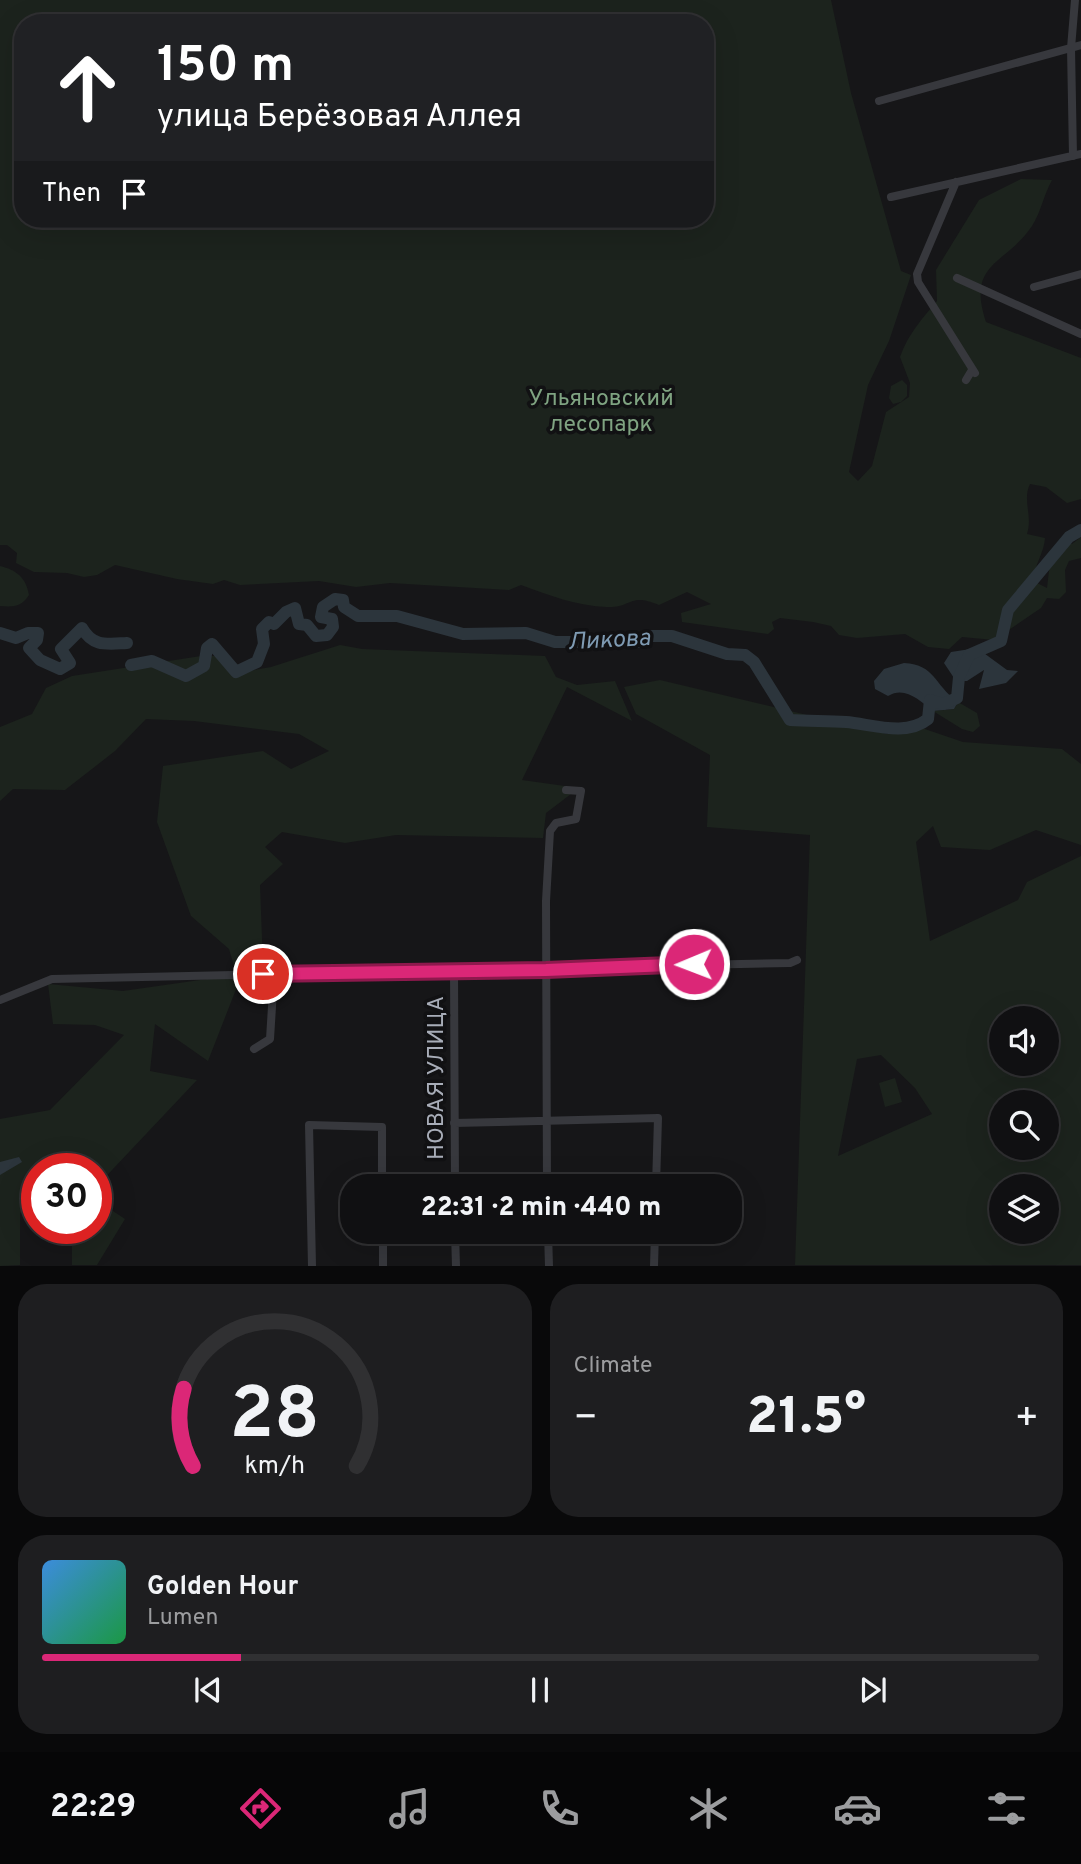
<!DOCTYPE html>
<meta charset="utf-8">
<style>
:root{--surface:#101012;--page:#1e1e20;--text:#f1f3f6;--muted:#9c9d9f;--line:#303032;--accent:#db2777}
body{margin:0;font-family:Overpass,sans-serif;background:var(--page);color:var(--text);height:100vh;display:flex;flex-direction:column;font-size:26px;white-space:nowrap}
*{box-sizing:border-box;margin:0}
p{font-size:23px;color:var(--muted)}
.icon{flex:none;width:38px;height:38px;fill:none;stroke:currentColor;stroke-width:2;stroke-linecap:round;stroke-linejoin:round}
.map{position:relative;height:1266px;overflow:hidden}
.panel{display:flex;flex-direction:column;gap:18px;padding:18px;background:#09090a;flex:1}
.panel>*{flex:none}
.guide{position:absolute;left:14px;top:14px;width:700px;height:214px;border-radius:28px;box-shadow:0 7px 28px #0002,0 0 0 2px var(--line);background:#202124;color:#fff;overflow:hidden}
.tools{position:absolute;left:989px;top:1006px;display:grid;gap:14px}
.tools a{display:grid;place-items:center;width:70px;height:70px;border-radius:50%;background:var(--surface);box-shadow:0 7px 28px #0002,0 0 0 2px var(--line);font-size:35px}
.speed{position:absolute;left:21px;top:1153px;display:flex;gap:14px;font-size:35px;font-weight:700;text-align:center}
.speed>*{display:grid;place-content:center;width:91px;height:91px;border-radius:50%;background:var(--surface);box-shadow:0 7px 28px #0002,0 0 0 2px var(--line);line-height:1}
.speed .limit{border:10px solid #d22;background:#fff;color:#111}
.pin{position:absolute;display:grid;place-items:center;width:60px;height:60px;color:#fff;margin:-30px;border:4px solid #fff;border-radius:50%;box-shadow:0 2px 7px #0007}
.me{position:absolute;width:77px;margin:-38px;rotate:269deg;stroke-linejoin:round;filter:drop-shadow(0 0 5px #0008)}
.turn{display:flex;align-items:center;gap:24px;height:147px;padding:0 28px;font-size:32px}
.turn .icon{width:91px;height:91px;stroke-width:2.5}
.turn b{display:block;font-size:49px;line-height:60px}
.then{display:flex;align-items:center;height:66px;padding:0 28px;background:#0003;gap:14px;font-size:26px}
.big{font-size:52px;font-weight:800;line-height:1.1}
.panel .card{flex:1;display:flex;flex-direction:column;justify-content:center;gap:10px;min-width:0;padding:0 24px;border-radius:28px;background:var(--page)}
.panel .dial{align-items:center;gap:0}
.dial svg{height:182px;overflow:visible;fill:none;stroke:var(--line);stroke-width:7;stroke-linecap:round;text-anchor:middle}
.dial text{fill:var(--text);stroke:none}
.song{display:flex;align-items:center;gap:21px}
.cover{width:84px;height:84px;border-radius:10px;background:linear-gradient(135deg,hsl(210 70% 55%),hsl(140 70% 35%))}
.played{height:7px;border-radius:4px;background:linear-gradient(90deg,var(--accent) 20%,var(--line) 20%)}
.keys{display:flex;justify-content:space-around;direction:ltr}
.heat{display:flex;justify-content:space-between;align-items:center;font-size:38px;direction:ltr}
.panel .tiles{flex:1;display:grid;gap:18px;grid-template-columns:1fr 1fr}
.card:last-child{grid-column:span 2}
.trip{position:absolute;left:340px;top:1174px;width:402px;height:70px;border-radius:28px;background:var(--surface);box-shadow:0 7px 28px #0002,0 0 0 2px var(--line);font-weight:800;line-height:70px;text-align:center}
.menu{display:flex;height:112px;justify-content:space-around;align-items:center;background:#060607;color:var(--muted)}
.menu .icon{width:49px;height:49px}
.menu .selected{color:var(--accent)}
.menu b{font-size:32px;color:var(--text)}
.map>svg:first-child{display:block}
.green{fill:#1c231d;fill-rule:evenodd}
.water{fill:#2c353c}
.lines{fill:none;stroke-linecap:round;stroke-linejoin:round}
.river{stroke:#2c353c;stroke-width:12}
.street{stroke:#37383d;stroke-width:8}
.route-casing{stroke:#8e194d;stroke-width:18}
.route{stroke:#db2777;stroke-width:12}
.labels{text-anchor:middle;stroke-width:7;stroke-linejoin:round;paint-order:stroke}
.park-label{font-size:23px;fill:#7fa381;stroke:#111113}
.street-label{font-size:23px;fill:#a8adb8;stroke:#111113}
.water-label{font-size:24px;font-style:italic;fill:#7f9bb3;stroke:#111113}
</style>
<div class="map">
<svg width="1081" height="1266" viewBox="0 0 1081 1266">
<rect width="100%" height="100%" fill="#161618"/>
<path class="green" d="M0 0H831L851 93 901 271 911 275 889 341 868 385 849 472 858 481 872 466 886 412 909 397 910 383 900 357C908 334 922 319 937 301L936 270 979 200 1021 179 1052 180C1044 194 1041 212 1032 226 1006 265 966 262 986 322L1081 358V499L1067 503 1046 487 1030 484C1022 500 1033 516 1027 534L1045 538C1044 553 1035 563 1033 581L1047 588 1050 562 1060 538 1072 544 1081 537V558L1069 561 1065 570 1066 592 1059 599 1047 598 1041 608 994 640 962 637 949 649 928 647 905 634 857 638 839 635 831 626 813 622 780 618 772 622 774 629 768 634 682 622 681 613 711 604 687 592 659 605C629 592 632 608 607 607 577 606 548 595 521 585L509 590 390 583 356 587 319 581 240 585 224 580 213 584 177 579 115 565 97 575 84 577 67 573 34 572 16 563 17 553 7 545H0ZM23 23H705V219H23Z
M902 380 907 385V396L901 402 893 404 889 398 891 386Z
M0 566C16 570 26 577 29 595 21 607 14 607 0 606Z
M340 645 362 649 545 656 556 677 577 685 615 681 632 721 567 687 522 780 572 787 571 794 546 813 543 838 396 835 345 843 282 832 265 847 283 864 260 885 263 965 234 966 229 949 191 916 157 822 163 766 263 751 291 769 329 751 299 734 194 721 146 719 115 751 65 790 13 789 0 801V727L32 714 46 688 72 676 201 656H223L249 671 271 667Z
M660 680 887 734 919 727 963 742 1062 749 1081 764V845L1036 830 990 850 941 847 933 826 916 842 930 941 1018 900 1027 882 1081 856V1265H795L810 835 707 827 710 755 636 714 624 687ZM1046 1018V1064H1001V1018ZM881 1055 915 1088 932 1114 838 1156 857 1059ZM1046 1102V1148H1001V1102ZM1046 1186V1232H1001V1186Z
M958 702 977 713 980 726 973 732 962 729 933 711 954 709Z
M242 974 208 1061 155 1024 150 1071 197 1080 96 1187V1169H37V1209L20 1213V1265L0 1266V1119L50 1110 124 1035 95 1025 53 1024 48 984 123 991Z
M895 1078 902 1102 885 1107 879 1083Z
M96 1208 110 1209 125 1219 97 1265H72V1229L96 1228Z"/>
<path class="water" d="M977 648 1007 670 1018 671 1006 683 979 689 984 670 967 681H956L944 663 951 652Z
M904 663C936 665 933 684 958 702L954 709 933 711C919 700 905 686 888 696L875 689 874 681 884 669Z
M19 1157 22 1162 0 1175V1162Z"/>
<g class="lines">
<path class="river" d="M0 633 16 638 28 633H38L37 640 29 648 40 660 60 669 70 663 61 649 82 628C93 647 106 644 127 643
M131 665 152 661 186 676 204 666 207 648 212 644 236 672 257 662 264 644 262 629 269 622 274 624 286 612 295 608 299 624 307 625 316 636 327 635 333 627 332 619 321 617 323 607 335 599 343 600 344 607 358 616H397L463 634 526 633 555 642H640L652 636H672L727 654 745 655 754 662 790 720C809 721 827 721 846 722 871 724 906 737 928 719L930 700 943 704 957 698 959 677 969 655 1001 641 1008 610 1069 537 1081 530"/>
<path class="street" d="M879 101 1081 45
M1073 156 1071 48 1075 0
M956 182 917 274 918 282 975 373
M891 197 1081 154
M957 278 1081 334
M1034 287 1081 274
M966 380 972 370
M454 970 455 1186
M0 1000 52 979 790 963 797 960
M254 1049 270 1039 274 974
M454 1123 658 1118 656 1186
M547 1186 546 901 550 831 556 823 576 819 581 791 566 790
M383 1232V1266
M455 1232 456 1266
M548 1232 549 1266
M312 1266 309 1125 382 1127V1186
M654 1266 655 1232"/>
</g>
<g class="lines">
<defs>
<path id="route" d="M263 974 546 970 694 964"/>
</defs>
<use href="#route" class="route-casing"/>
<use href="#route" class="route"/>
</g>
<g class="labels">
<g class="park-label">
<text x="601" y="405">Ульяновский<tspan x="601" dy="26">лесопарк</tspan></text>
</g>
<g class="street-label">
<text transform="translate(435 1078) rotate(-90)" y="8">НОВАЯ УЛИЦА</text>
</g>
<g class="water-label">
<text transform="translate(609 639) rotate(-3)" y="8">Ликова</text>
</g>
</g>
</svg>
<div class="tools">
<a><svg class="icon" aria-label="sound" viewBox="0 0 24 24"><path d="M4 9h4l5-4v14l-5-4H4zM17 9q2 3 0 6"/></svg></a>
<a><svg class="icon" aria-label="search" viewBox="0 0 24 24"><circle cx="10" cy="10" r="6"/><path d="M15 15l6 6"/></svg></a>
<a><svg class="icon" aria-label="layers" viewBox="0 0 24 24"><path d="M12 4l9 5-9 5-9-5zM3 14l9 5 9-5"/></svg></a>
</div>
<div class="speed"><div class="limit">30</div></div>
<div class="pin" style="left:263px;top:974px;background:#d93025"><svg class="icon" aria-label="arrive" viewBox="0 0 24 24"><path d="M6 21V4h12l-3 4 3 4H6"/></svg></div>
<svg class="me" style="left:694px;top:964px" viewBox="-20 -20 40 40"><circle r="17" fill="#db2777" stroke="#fff" stroke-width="3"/><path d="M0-11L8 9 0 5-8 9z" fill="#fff"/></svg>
<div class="trip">22:31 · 2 min · 440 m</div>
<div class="guide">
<div class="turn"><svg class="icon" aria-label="ahead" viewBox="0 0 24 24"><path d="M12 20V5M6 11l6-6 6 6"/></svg><div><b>150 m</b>улица Берёзовая Аллея</div></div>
<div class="then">Then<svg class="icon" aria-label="arrive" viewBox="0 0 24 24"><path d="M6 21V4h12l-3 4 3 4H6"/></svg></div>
</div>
</div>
<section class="panel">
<div class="tiles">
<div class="card dial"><svg viewBox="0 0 100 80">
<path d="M14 69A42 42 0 1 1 86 69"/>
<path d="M14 69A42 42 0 0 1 10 35" stroke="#db2777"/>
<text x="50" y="56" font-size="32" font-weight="700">28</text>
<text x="50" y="72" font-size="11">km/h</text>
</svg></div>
<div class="card"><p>Climate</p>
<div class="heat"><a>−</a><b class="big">21.5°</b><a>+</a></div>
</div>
<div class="card">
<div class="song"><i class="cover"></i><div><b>Golden Hour</b><p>Lumen</p></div></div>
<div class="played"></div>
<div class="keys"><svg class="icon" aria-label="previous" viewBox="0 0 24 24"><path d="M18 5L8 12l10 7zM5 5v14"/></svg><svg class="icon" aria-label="pause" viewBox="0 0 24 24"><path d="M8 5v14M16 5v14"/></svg><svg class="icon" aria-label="next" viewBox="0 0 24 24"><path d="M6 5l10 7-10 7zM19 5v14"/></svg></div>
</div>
</div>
</section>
<nav class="menu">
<b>22:29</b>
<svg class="icon selected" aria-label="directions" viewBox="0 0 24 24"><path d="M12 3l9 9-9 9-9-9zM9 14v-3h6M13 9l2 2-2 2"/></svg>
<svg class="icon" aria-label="music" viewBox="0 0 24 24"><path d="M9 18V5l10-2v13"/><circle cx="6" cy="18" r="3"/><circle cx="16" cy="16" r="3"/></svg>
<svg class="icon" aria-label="phone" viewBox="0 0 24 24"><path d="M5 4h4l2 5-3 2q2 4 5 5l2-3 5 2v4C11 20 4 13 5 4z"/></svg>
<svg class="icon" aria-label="climate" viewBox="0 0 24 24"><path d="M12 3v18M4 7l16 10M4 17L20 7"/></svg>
<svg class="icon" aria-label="car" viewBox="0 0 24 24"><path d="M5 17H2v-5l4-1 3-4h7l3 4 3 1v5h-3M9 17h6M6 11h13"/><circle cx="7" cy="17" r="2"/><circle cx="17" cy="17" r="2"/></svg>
<svg class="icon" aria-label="filters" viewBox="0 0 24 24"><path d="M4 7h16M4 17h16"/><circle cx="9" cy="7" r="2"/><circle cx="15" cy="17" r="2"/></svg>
</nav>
